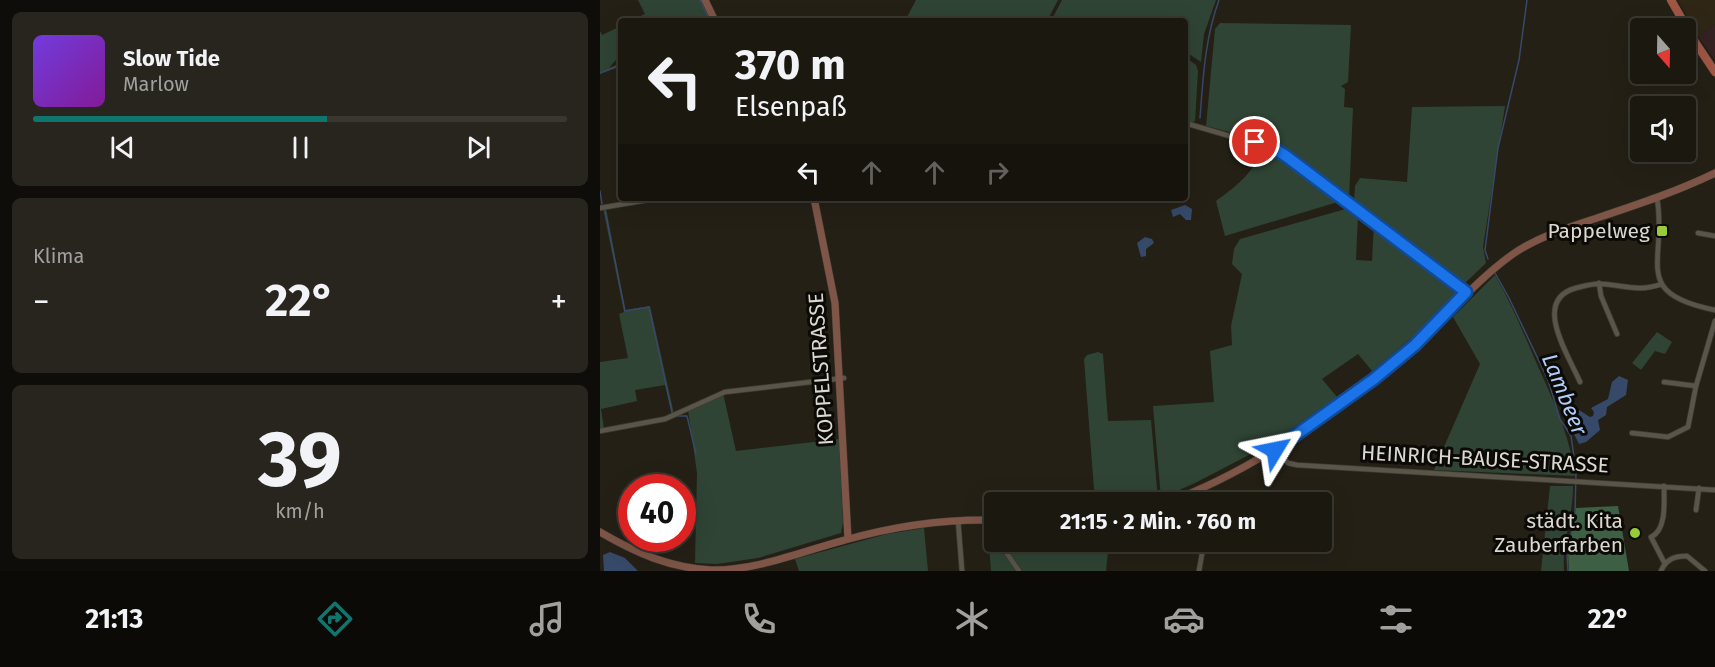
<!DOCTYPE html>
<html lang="de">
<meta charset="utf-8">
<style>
:root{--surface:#1b1810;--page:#28251e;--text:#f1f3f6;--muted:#a0a09f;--line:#393730;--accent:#0f766e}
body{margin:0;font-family:"Fira Sans",sans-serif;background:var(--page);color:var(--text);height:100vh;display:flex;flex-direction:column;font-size:22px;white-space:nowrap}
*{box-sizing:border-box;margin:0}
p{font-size:20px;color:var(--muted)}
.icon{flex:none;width:33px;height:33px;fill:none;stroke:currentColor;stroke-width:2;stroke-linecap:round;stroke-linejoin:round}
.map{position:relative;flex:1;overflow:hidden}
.details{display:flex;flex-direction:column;gap:12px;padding:12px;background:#0f0d09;width:600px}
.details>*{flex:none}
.hud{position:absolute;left:18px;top:18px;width:570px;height:183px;border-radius:6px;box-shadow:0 6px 24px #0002,0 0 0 2px var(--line);background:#1b1810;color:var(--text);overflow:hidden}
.needle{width:39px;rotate:160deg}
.controls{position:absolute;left:1030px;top:18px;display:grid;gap:12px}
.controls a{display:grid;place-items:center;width:66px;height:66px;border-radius:6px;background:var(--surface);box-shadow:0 6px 24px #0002,0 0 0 2px var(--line);font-size:30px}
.speed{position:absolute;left:18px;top:474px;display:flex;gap:12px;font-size:30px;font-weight:700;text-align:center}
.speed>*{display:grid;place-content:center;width:78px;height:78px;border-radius:50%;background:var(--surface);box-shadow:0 6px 24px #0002,0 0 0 2px var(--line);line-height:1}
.speed .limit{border:9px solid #d22;background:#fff;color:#111}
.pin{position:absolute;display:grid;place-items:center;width:51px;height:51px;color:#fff;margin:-26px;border:3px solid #fff;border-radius:50%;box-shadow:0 2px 6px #0007}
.me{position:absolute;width:66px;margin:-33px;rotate:55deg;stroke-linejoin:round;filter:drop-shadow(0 0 4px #0008)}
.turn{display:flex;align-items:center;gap:21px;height:126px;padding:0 18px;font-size:27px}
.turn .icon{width:78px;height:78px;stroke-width:2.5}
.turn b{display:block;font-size:42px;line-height:51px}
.lanes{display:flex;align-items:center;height:57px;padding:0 18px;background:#0003;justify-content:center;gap:30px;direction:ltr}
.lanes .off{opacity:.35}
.big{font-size:45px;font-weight:700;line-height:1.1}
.details .card{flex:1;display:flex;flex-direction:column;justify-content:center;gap:9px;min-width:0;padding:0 21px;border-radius:9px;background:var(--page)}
.details .dial{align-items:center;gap:0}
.dial b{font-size:78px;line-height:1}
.song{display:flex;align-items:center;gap:18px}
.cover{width:72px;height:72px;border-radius:9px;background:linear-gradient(135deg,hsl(260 70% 55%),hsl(290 70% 35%))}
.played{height:6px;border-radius:3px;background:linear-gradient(90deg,var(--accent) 55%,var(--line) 55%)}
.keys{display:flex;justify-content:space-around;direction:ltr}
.heat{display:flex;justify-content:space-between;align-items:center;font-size:33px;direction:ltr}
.trip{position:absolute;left:384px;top:492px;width:348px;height:60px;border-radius:6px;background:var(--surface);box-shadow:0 6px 24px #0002,0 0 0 2px var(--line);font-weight:700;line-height:60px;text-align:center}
.menu{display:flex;height:96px;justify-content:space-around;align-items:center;background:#0b0a06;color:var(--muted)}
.menu .icon{width:42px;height:42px}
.menu .active{color:var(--accent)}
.menu b{font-size:27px;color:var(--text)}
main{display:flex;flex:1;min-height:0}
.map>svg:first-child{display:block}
.commercial{fill:#352223}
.industrial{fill:#2f2616}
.green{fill:#2f4434}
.forest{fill:#3d6045}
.water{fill:#364969}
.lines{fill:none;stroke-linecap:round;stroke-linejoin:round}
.stream{stroke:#364969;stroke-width:1.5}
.street-casing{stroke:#3f3b34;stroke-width:6}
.secondary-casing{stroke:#3f3b34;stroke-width:8}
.primary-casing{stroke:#3f3b34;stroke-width:9}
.street{stroke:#5a5549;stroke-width:4.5}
.secondary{stroke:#7e5547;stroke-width:7}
.primary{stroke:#a15644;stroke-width:8}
.route-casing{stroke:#114b97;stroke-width:15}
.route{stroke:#1a73e8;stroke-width:10}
.poi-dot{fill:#98cb37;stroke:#0c0a06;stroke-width:2}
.labels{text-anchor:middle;stroke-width:6;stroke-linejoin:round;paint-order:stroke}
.poi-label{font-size:21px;fill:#dbd8d1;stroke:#0c0a06;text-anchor:end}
.street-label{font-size:21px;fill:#dbd8d1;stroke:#0c0a06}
.water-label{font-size:22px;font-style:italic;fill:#b0cdfb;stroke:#0c0a06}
</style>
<main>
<section class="details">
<div class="card">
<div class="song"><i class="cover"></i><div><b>Slow Tide</b><p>Marlow</p></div></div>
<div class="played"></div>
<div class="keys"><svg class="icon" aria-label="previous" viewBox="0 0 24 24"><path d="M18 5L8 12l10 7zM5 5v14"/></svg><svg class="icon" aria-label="pause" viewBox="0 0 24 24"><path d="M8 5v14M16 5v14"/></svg><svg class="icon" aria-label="next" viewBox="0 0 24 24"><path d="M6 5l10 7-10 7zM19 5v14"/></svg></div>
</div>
<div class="card"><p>Klima</p>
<div class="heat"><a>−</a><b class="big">22°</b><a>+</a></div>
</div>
<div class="card dial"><b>39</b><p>km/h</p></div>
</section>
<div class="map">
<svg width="1115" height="571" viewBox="0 0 1115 571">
<rect width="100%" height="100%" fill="#242016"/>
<path class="commercial" d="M1115 25V60L1098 36Z"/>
<path class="industrial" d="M1078 0H1115V25L1098 36Z"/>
<path class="green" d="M38 0H102L112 21H30L45 14Z
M316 0H458L447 21H305Z
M462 0H616L604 34 601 62 586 52 589 31H585V21H451Z
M620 23 751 25 748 82 741 86 745 89 744 107 753 108 749 199 673 143 606 126 615 29Z
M21 26V54L9 68 21 63V66L0 74V31L2 35Z
M585 57 596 65 598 71 595 121 591 123 585 121Z
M905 106 883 247 886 263 862 286 754 204 755 186 760 178 807 182 812 107Z
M663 148 686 159 741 201 625 236 616 201C638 185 653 173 663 148Z
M3 208H6L25 310 50 306 74 414 72 415 65 385 35 390 37 401 1 409 4 428 0 429V362L28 358 19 314 24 312Z
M749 208 758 214 756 260 772 261 774 224 859 291 814 336 772 371 758 354 722 379 737 397 670 444 595 483 561 498 553 406 614 402 610 351 632 345 631 326 642 274 632 264 634 249 640 239Z
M895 275C910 301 921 327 933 355 950 394 970 433 975 476L834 470 880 364 853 317Z
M1057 332 1072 342 1065 354 1055 351 1041 370 1032 363Z
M498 352 503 354 508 421 551 420 558 500 495 502 484 359 487 355Z
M123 393 136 451 239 439 243 522 241 533 158 558 117 564 95 563 97 473 88 410Z
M950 486H973C973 517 962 543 964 571H941Z
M324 528 328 571H199L195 559 287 534Z
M388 530 391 532 394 542H397L416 571H391Z
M402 542H509L506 571H421Z"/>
<path class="forest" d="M1018 506 1029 571H969L968 553 976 508Z"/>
<path class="water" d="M585 205 592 209 591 220H586L580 214 573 217 571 210Z
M545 237 552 239 554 243 546 249V256L541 257 537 243Z
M1019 376 1028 380 1026 395 1007 407 1006 415 998 420 1000 430 986 442 979 444 966 418 967 413 979 410 990 417 993 416 994 412 991 408 1008 399 1012 382Z
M10 552 25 558 38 571H4L3 555Z"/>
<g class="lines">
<path class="stream" d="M100 0 110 21
M0 73 21 65
M600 118C603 78 605 38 619 0
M0 191 2 204
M5 210 25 311 49 307 72 412
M888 259 885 250 898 148 919 60 927 0
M895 273 909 298 948 380 960 419 971 436 976 471 975 514 967 554 968 571
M78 416H87L96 454"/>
<defs>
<path id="street" d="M585 123 678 150 866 292
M1057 198C1068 261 1029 293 1115 310
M0 208 59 198
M1098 233 1115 236
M999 283 1001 296 1017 334
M980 382C969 356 931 300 976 288 984 286 994 283 1003 284 1026 286 1039 292 1062 284
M1064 382 1096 386
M0 431 65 419 125 392 244 378
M1032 433 1068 437 1088 427 1096 386 1115 321
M675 450 688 463 697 465 1115 490
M1064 486C1064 501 1067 530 1051 537L1065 564
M602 489 604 502
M1096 510 1099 488
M358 520 362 571
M387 520 394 533
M399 542 419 571
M599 571 604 542
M1061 571C1066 559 1075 556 1087 556L1105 571"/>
<path id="secondary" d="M105 0 115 21
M214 198 235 303 248 539
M568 502C654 471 744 406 813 347 847 317 875 281 913 254 939 236 970 227 1000 217 1039 204 1078 191 1115 173
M0 532C36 553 70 568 111 570 156 571 203 551 245 540 294 526 344 519 394 520"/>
<path id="primary" d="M1071 0 1095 42 1115 72"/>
</defs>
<use href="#street" class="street-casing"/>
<use href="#secondary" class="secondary-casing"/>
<use href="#primary" class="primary-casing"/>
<use href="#street" class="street"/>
<use href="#secondary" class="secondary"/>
<use href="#primary" class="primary"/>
</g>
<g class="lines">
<defs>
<path id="route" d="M655 142 668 145 686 156 866 292 815 345 774 379 675 450"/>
</defs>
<use href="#route" class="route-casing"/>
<use href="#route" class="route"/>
</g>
<g class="poi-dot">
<rect x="1056" y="225" width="12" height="12" rx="3"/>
<circle cx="1035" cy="533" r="6"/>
</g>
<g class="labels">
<g class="poi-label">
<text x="1050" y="238">Pappelweg</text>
<text x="1023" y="528">städt. Kita<tspan x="1023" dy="24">Zauberfarben</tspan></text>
</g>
<g class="street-label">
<text transform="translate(221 369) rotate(-94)" y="7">KOPPELSTRASSE</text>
<text transform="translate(885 459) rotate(3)" y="7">HEINRICH-BAUSE-STRASSE</text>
</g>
<g class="water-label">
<text transform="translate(965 394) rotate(68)" y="8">Lambeer</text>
</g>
</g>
</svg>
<div class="controls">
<a><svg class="needle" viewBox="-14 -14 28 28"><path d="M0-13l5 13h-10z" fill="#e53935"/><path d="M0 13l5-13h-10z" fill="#a0a09f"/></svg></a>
<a><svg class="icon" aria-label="sound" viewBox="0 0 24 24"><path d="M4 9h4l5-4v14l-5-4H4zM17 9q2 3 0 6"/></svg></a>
</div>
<div class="speed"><div class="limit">40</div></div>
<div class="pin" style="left:655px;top:142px;background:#d93025"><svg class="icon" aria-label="arrive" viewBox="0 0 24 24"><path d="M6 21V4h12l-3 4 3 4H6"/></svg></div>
<svg class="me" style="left:675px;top:450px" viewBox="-20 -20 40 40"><path d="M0-17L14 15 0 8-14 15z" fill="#1a73e8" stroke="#fff" stroke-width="4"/></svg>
<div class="trip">21:15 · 2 Min. · 760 m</div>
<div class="hud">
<div class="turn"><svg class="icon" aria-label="left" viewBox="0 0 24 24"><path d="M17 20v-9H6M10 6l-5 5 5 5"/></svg><div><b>370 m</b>Elsenpaß</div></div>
<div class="lanes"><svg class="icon" aria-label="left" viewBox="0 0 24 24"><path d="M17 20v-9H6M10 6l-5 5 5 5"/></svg><svg class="icon off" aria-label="ahead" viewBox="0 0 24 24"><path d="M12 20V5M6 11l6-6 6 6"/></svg><svg class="icon off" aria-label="ahead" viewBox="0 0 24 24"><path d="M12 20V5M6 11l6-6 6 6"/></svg><svg class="icon off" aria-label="right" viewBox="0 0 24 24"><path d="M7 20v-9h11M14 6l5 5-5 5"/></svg></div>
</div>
</div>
</main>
<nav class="menu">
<b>21:13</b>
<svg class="icon active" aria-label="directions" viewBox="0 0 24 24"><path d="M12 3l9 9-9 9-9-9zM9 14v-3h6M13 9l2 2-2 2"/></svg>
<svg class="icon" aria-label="music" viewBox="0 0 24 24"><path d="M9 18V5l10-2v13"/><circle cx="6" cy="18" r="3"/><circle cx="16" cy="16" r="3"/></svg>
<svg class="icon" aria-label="phone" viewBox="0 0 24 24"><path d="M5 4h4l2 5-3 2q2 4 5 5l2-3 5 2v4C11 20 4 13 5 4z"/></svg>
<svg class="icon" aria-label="climate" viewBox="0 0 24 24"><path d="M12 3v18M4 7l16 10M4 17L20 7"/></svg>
<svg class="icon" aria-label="car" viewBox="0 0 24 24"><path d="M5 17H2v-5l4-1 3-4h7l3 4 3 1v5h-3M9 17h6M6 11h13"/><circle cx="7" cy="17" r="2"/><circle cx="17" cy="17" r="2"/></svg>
<svg class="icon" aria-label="filters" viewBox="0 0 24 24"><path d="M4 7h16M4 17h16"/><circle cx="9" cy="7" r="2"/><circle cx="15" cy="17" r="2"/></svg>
<b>22°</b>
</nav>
